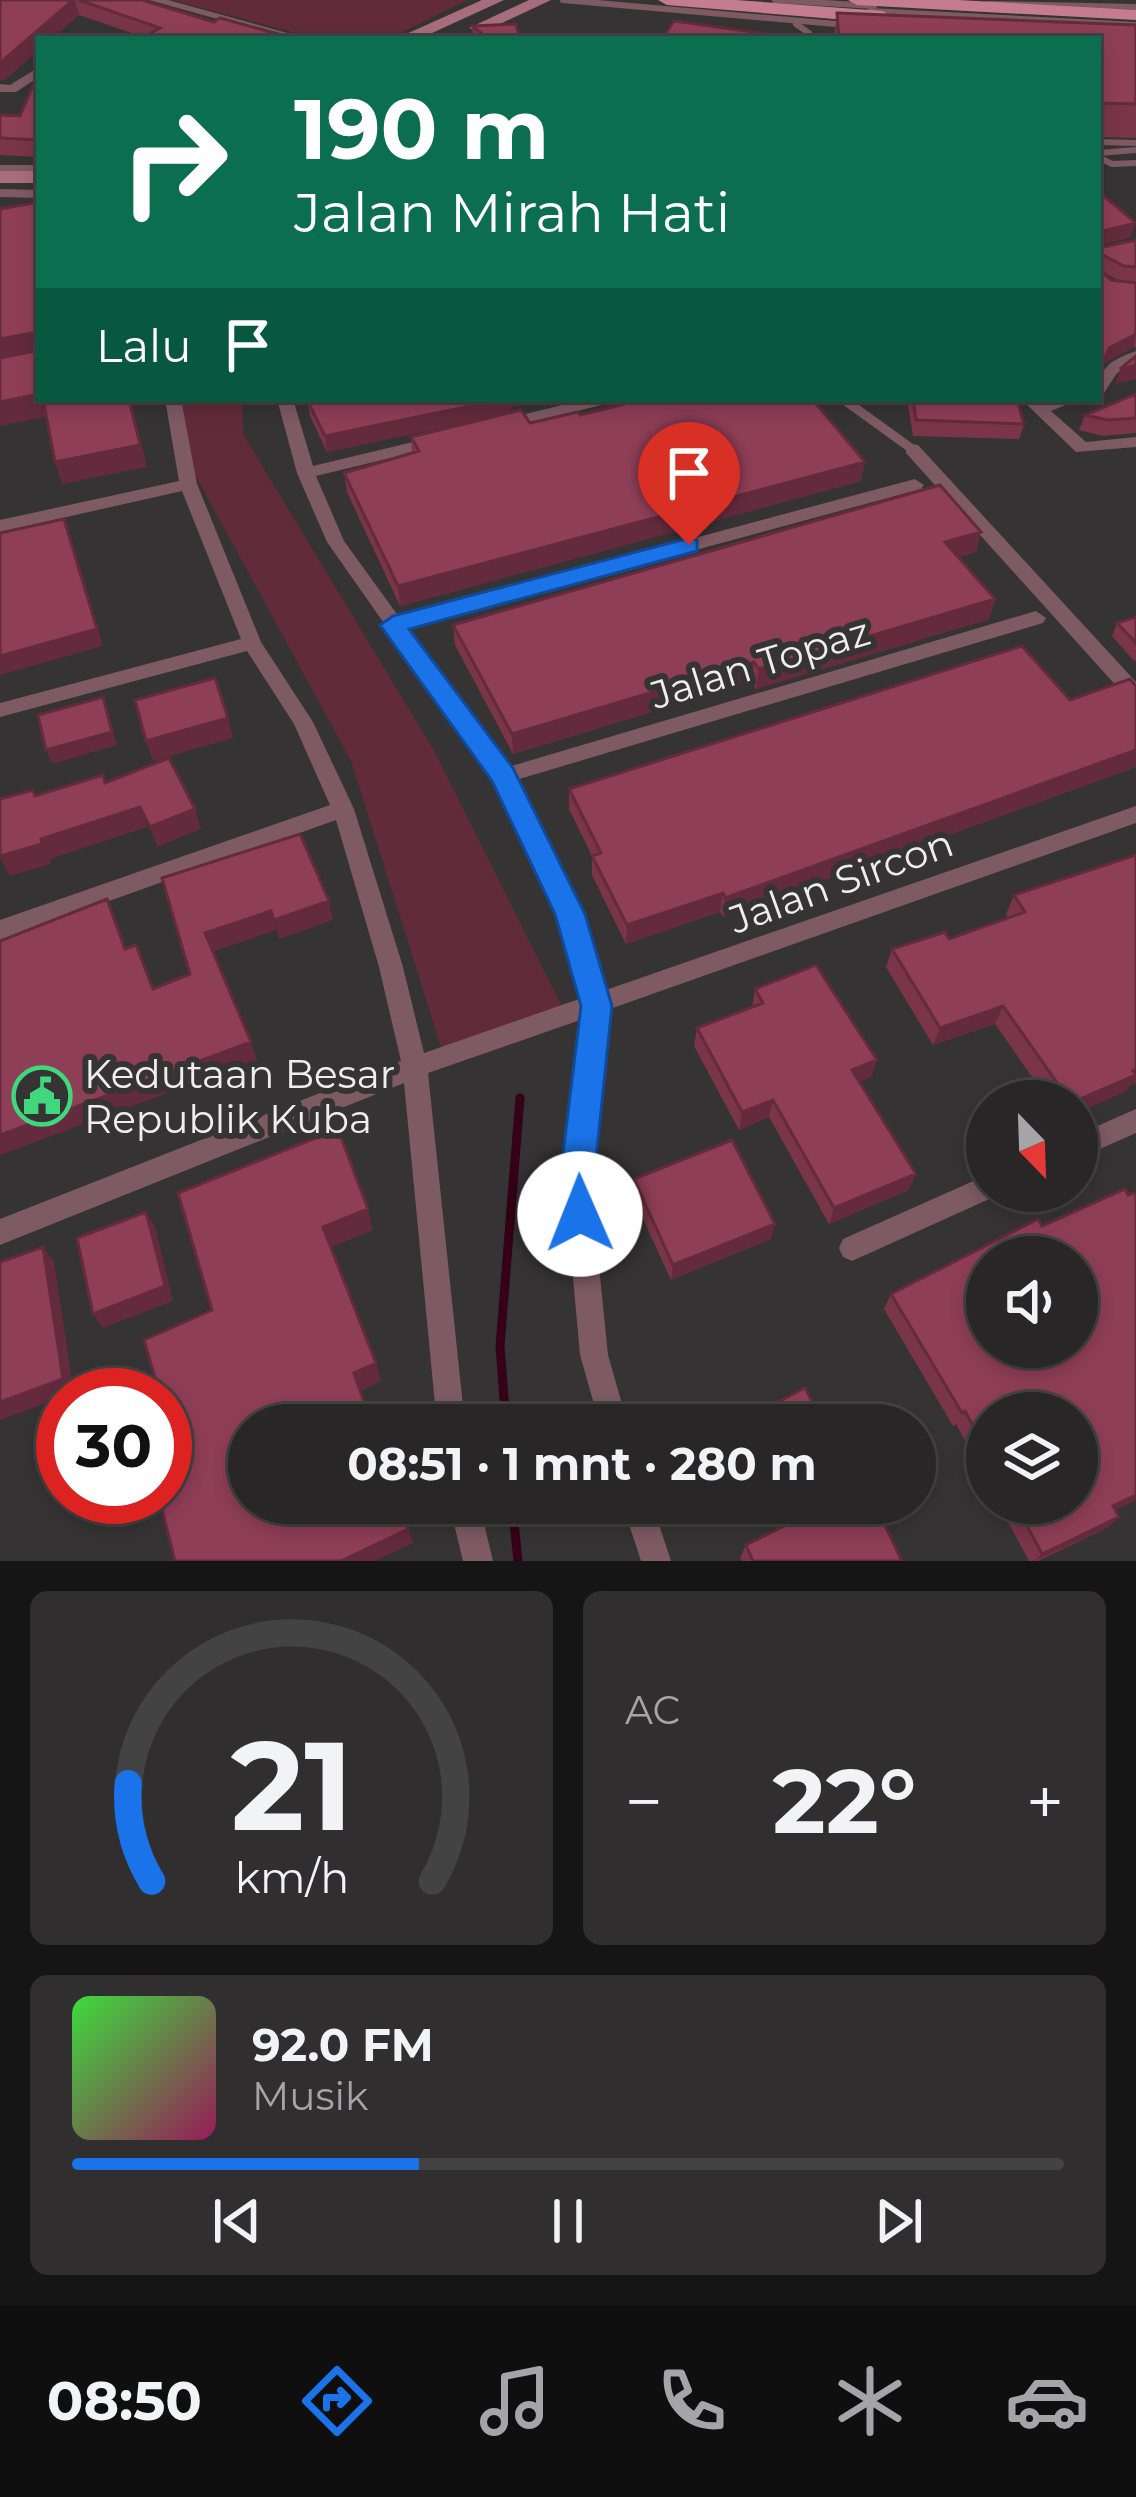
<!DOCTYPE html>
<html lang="id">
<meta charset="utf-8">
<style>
:root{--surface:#282627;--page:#302e2f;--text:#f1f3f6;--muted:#a5a5a7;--line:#444344;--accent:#1a73e8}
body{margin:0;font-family:Montserrat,sans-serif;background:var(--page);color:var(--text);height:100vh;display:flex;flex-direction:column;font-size:45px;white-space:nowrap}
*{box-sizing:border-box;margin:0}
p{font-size:39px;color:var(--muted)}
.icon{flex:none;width:66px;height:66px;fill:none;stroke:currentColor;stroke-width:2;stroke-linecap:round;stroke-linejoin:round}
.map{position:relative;height:1561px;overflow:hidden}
.side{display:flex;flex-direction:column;gap:30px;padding:30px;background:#161515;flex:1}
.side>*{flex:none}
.hud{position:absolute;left:36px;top:36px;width:1065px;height:366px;border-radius:0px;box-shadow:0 6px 18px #0003,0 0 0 3px var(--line);background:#0b6e4f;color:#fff;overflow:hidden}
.needle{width:78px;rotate:157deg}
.fabs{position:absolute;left:966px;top:1080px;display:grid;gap:24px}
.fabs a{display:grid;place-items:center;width:132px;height:132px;border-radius:50%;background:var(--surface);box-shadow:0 6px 18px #0003,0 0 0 3px var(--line);font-size:60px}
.speed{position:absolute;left:36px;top:1368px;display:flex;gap:24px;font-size:60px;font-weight:700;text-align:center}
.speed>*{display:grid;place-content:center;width:156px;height:156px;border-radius:50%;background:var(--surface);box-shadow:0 6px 18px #0003,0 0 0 3px var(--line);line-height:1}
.speed .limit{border:18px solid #d22;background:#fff;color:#111}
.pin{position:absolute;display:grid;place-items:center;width:102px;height:102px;color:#fff;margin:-123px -51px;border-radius:50% 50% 50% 0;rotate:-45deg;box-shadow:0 0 12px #0007}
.pin .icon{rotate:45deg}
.me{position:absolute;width:132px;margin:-66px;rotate:359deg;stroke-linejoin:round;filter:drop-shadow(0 0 9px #0008)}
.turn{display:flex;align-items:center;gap:42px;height:252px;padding:0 60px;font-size:54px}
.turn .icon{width:156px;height:156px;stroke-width:2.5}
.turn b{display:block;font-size:84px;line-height:102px}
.then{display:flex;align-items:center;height:114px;padding:0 60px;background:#0003;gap:24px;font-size:45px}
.big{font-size:90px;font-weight:700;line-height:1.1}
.side .card{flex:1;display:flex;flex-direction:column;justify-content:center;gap:18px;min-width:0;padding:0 42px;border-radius:18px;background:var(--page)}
.side .dial{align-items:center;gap:0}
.dial svg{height:312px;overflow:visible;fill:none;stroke:var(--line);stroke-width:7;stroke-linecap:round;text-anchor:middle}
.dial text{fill:var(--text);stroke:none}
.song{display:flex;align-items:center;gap:36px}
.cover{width:144px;height:144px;border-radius:18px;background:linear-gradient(135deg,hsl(120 70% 55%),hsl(330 70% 35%))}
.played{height:12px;border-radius:6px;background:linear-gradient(90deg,var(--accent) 35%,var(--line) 35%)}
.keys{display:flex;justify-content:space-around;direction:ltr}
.heat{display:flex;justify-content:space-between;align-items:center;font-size:66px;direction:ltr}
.side .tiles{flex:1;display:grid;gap:30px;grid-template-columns:1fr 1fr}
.card:last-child{grid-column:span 2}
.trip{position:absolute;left:228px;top:1404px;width:708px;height:120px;border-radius:60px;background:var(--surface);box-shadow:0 6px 18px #0003,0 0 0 3px var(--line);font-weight:700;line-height:120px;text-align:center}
.tab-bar{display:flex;height:192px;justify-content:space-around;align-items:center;background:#100f10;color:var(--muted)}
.tab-bar .icon{width:84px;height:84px}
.tab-bar .current{color:var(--accent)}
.tab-bar b{font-size:54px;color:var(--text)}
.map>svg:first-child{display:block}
.green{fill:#612b3c}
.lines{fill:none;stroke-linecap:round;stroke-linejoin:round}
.stream{stroke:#360016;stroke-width:9}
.lane-far1{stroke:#7e5a63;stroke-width:6}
.lane{stroke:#7e5a63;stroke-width:9}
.street{fill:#7e5a63;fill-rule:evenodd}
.secondary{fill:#a76d7d;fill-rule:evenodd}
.primary{fill:#c67c90;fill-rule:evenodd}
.wall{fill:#7a354b}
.shaded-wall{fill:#632b3d}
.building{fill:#8e3e57;stroke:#632b3d;stroke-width:3;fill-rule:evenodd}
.route{fill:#1a73e8;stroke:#114b97;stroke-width:3}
.labels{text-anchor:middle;stroke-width:12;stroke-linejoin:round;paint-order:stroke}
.street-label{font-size:39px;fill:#efedee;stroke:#363334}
.poi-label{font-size:39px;fill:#efedee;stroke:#363334;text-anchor:start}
</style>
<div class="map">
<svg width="1136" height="1561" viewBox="0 0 1136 1561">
<rect width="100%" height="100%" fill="#363334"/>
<path class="green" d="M173 0H467L388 39H318Z
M178 399H243V434L436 754 562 1007 443 1053 351 761 191 467Z"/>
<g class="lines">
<path class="stream" d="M506 1425 500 1346 520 1098
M512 1503 518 1561"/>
<path class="lane-far1" d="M563 0 847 25
M775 0 874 6
M989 4 1136 7
M870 11 1136 25
M796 24 809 33 800 39
M1098 142 1136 143
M1098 153 1136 150
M1098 157 1112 164 1136 163"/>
<path class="lane" d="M843 399 912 449"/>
<path class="street" d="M149 0H168L309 39H289Z
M87 35 92 36 94 39H81Z
M39 67V77L16 92H0V84L10 85Z
M0 165H39V173H0Z
M0 189 39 190V198L0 197Z
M1136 351V363L1117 373 1104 393 1098 395C1098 367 1111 360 1136 351Z
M165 399H181L197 484 261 642 313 722 354 809 403 967 424 1053 582 998 559 914 494 780 327 542 297 473 277 399H293L313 466 438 436 446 441 444 445 316 476 344 541 399 617 915 479 924 485 921 489 407 628 508 767 1036 611 1046 618 1043 623 516 780 581 914 603 991 1136 806V823L607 1010 590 1178 608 1355 628 1425H600L580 1355 564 1178 583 1019 428 1073 465 1425H437L404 1083 0 1245V1219L401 1061 379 967 336 820 0 940V920L330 805 294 724 247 651 0 717V703L241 639 182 491 0 532V520L179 481Z
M587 399H615L613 402 503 430 495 425 497 421Z
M1021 399H1039L1043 403 1080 399 1051 411 1086 442 1136 437V447L1076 452Z
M912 444 918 445 1136 682V702L1129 700 906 453V445Z
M1136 1109V1133L1077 1159V1135Z
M987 1175V1191H998L996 1196 852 1261 843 1257 839 1248 843 1239Z
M449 1503H479L493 1561H463Z
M622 1503H652L671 1561H641Z"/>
<path class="secondary" d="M482 0H504L419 39H395Z
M529 0H551L483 32 469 28Z
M0 171H39V183H0Z"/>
<path class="primary" d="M658 0H736L883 11 892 17 883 23 667 5Z
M848 0H958L1136 10V20L857 5Z"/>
</g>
<path class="wall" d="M0 0H142L214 22 143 37 79 15 51 39H39L5 80Z
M837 13 1136 25V138L1098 137V39H834Z
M472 26 520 39H473Z
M39 85V157L0 155V115L20 116Z
M1098 191 1131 237 1101 245 1104 247 1136 240V283L1120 281 1102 272 1111 280 1136 283V348L1134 347 1104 363 1098 379Z
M1136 394V433L1103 436 1079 430 1085 415Z
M312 399H542L511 407V412L530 423 580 415 632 403V399H815V402L861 481 400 606 347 492 344 473 412 453 411 437 491 417 327 452 310 416 307 400Z
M907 399H1017L1024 424 1019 439 913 436Z
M981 532 976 552 958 557 995 599 989 619 756 689 751 682 513 754 455 645 453 625Z
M1136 617V660L1134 661 1112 636 1117 623Z
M1136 686V767L723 917 720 912 626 944 592 875V856L569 809V789L1070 700Z
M1136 855V1083L1130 1085 1125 1092 1077 1101H1049L995 1024 933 1045 886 967 892 949 949 939 1009 918 1006 914 1014 895Z
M755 989 877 1060 871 1077 859 1082 909 1190 829 1224 769 1117 739 1130 694 1046 697 1028 752 1007Z
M634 1179 771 1239 671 1280 632 1195Z
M1136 1192V1500L1115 1510 1119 1517 1107 1528 1038 1561H1029L998 1503H1077L987 1413V1481L956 1424 953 1426 884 1309 891 1294 1042 1226Z
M746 1545 902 1561H742L740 1558Z"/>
<path class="shaded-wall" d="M73 0H75L79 15 51 39H39V50L5 80H0V63Z
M1136 223 1131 237 1098 246 1099 232Z
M31 333 38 356 0 363V339Z
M1136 334 1134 347 1104 363 1098 379 1109 348Z
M1136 365V379L1115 384 1120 369Z
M39 394V399H43L49 416 0 426V402Z
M129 399H131L147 467 62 484 55 462Z
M504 399H542L511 407V413L327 452 325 436Z
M865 462 861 481 400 606 398 586Z
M981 532 976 552 939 562 945 542Z
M71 537 103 646 0 675V656Z
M995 599 989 619 756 689 759 669Z
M754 662 751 682 513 754 512 734Z
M103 697 117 745 52 764 46 750Z
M228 718 233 738 153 761 146 741Z
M1136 750V767L723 917 725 898Z
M140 807 147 827 50 859 51 864 9 876 0 856 41 839Z
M195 809 201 829 157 847 150 827Z
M723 893 720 912 626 944 627 925Z
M329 901 333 920 279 939 274 920Z
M271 911 276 930 212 952 205 933Z
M1003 1006 995 1024 933 1045 940 1028Z
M251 1042 257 1060 0 1155V1135Z
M877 1060 871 1077 847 1087 852 1070Z
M1136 1070V1083L1130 1085 1125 1092 1077 1113V1101Z
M773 1100 769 1117 739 1130 742 1112Z
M916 1174 909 1190 829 1224 834 1208Z
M368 1209 373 1230 329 1248 323 1227Z
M146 1212 155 1227 173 1301 103 1328 93 1314Z
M775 1224 771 1239 671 1280 673 1265Z
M43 1247 54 1262 74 1393 63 1395V1397L0 1420V1402Z
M376 1363 381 1381 361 1391 354 1373Z
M1136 1495V1500L1100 1517 1113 1506Z
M1119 1517 1107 1528 1034 1561 1042 1554Z
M408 1529 413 1543 375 1561H341Z"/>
<path class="building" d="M0 0H73L0 63Z
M79 0H142L214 22 220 18 296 39H140L160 28Z
M837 13 1136 25V104L1098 103V39H839Z
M674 21 775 35 773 39H662Z
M516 24 520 39H489L472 26Z
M33 85H39V140L0 138V115L20 116Z
M1098 191 1136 223 1099 232 1098 243 1104 247 1136 240V267L1124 266 1099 253 1098 268 1111 280 1136 283V334L1109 348 1098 374Z
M39 202V394L0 402V358L35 351 36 338 31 333 0 339V209Z
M1136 356V365L1120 369Z
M1136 394V418L1108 420 1085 415Z
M43 399H129L140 445 55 462Z
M312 399H504L325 436 307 400Z
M636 399H812L865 462 398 586 344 473 419 451 411 437 521 410 530 423 578 412 580 415 637 401Z
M913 399H1017L1024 424 916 420Z
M940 485 981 532 945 542 995 599 759 669 754 662 512 734 453 625Z
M64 519 97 629 0 656V533Z
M1136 617V643L1117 623Z
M1022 646 1070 700 1130 679 1136 686V750L725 898 723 893 627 925 592 856 601 853 569 789Z
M215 678 228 718 146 741 135 700Z
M103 697 112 732 46 750 38 715Z
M169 758 195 809 150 827 140 807 41 839 42 844 0 856V799L33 790 35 796 103 775 105 783Z
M300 834 329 901 274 920 271 911 205 933 251 1042 0 1135V941L107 899 125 949 136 945 153 989 190 974 162 878Z
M1136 855V1070L1133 1071 1136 1075 1076 1101H1070L1003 1006 940 1028 892 949 945 932 949 939 1025 912 1014 895Z
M816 965 877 1060 852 1070 916 1174 834 1208 773 1100 742 1112 697 1028 763 1003 755 989Z
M338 1129 368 1209 323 1227 376 1363 354 1373 372 1425H249V1503H399L408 1529 341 1561H175L159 1497H165V1483L182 1475 165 1414V1395H160L144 1340 212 1310 178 1193Z
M732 1140 775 1224 673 1265 634 1179Z
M1125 1189 1128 1195 1136 1192V1495L1113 1506 1119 1517 1042 1554 1015 1503H1077V1413H987V1452L965 1411 962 1413 891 1294 1038 1219 1042 1226ZM987 1257H1077V1347H987Z
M146 1212 165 1286 93 1314 77 1238Z
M43 1247 63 1379 0 1402V1262Z
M805 1388 825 1425H733Z
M830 1503H874L902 1561H753L746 1545Z"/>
<path class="route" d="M689 538 697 540V551L409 629 513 768 585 914 612 1006 594 1178 597 1214 592 1225 580 1230 568 1225 560 1178 581 1006 555 914 492 781 380 625 393 616Z"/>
<defs>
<symbol id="civic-ring" viewBox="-11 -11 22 22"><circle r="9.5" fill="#363334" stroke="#41d77c" stroke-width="1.5"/><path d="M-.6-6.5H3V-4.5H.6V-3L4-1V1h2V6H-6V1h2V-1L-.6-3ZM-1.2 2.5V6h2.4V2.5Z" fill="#41d77c"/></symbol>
</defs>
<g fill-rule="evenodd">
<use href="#civic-ring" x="9" y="1063" width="66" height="66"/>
</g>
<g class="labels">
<g class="street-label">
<text transform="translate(760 663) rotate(-17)" y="14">Jalan Topaz</text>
<text transform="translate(841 881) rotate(-20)" y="14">Jalan Sircon</text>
</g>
<g class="poi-label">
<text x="84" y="1088">Kedutaan Besar<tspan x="84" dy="45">Republik Kuba</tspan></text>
</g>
</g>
</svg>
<div class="fabs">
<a><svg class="needle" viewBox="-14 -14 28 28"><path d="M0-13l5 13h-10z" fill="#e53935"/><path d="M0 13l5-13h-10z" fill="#a5a5a7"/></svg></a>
<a><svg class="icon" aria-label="sound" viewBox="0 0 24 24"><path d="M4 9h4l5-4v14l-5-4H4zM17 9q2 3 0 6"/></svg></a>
<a><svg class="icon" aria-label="layers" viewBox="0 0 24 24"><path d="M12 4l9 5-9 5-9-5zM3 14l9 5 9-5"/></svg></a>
</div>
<div class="speed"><div class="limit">30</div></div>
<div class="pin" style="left:689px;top:545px;background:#d93025"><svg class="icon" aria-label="arrive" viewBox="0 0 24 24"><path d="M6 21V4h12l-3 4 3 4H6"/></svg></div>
<svg class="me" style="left:580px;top:1214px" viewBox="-20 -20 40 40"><circle r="19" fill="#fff"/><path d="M0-13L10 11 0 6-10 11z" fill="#1a73e8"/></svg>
<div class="trip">08:51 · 1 mnt · 280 m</div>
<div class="hud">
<div class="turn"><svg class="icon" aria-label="right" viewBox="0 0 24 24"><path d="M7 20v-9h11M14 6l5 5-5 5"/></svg><div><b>190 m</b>Jalan Mirah Hati</div></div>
<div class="then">Lalu<svg class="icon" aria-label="arrive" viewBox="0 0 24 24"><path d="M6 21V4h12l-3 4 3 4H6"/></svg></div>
</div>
</div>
<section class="side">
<div class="tiles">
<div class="card dial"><svg viewBox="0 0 100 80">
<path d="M14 69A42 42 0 1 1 86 69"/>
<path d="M14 69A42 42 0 0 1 8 44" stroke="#1a73e8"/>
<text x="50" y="56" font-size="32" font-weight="700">21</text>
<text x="50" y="72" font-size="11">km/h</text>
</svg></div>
<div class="card"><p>AC</p>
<div class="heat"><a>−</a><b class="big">22°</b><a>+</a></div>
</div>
<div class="card">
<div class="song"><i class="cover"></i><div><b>92.0 FM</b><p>Musik</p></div></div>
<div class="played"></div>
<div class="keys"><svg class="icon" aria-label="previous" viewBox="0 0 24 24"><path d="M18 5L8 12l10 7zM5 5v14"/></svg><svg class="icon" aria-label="pause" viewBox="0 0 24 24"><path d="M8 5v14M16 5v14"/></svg><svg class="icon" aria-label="next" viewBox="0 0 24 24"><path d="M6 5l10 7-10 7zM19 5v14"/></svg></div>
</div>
</div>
</section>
<nav class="tab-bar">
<b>08:50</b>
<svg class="icon current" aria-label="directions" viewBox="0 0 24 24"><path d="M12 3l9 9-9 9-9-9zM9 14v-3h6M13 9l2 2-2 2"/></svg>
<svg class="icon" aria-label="music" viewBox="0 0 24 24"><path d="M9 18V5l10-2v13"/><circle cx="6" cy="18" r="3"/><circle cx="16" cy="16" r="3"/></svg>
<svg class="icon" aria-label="phone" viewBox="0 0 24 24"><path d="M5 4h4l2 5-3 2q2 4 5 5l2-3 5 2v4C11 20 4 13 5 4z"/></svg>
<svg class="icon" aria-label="climate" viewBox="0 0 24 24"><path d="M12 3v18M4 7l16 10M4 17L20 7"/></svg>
<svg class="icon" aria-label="car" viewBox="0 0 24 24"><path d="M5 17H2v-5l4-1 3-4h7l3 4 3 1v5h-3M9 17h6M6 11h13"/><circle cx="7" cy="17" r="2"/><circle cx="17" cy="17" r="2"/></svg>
</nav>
